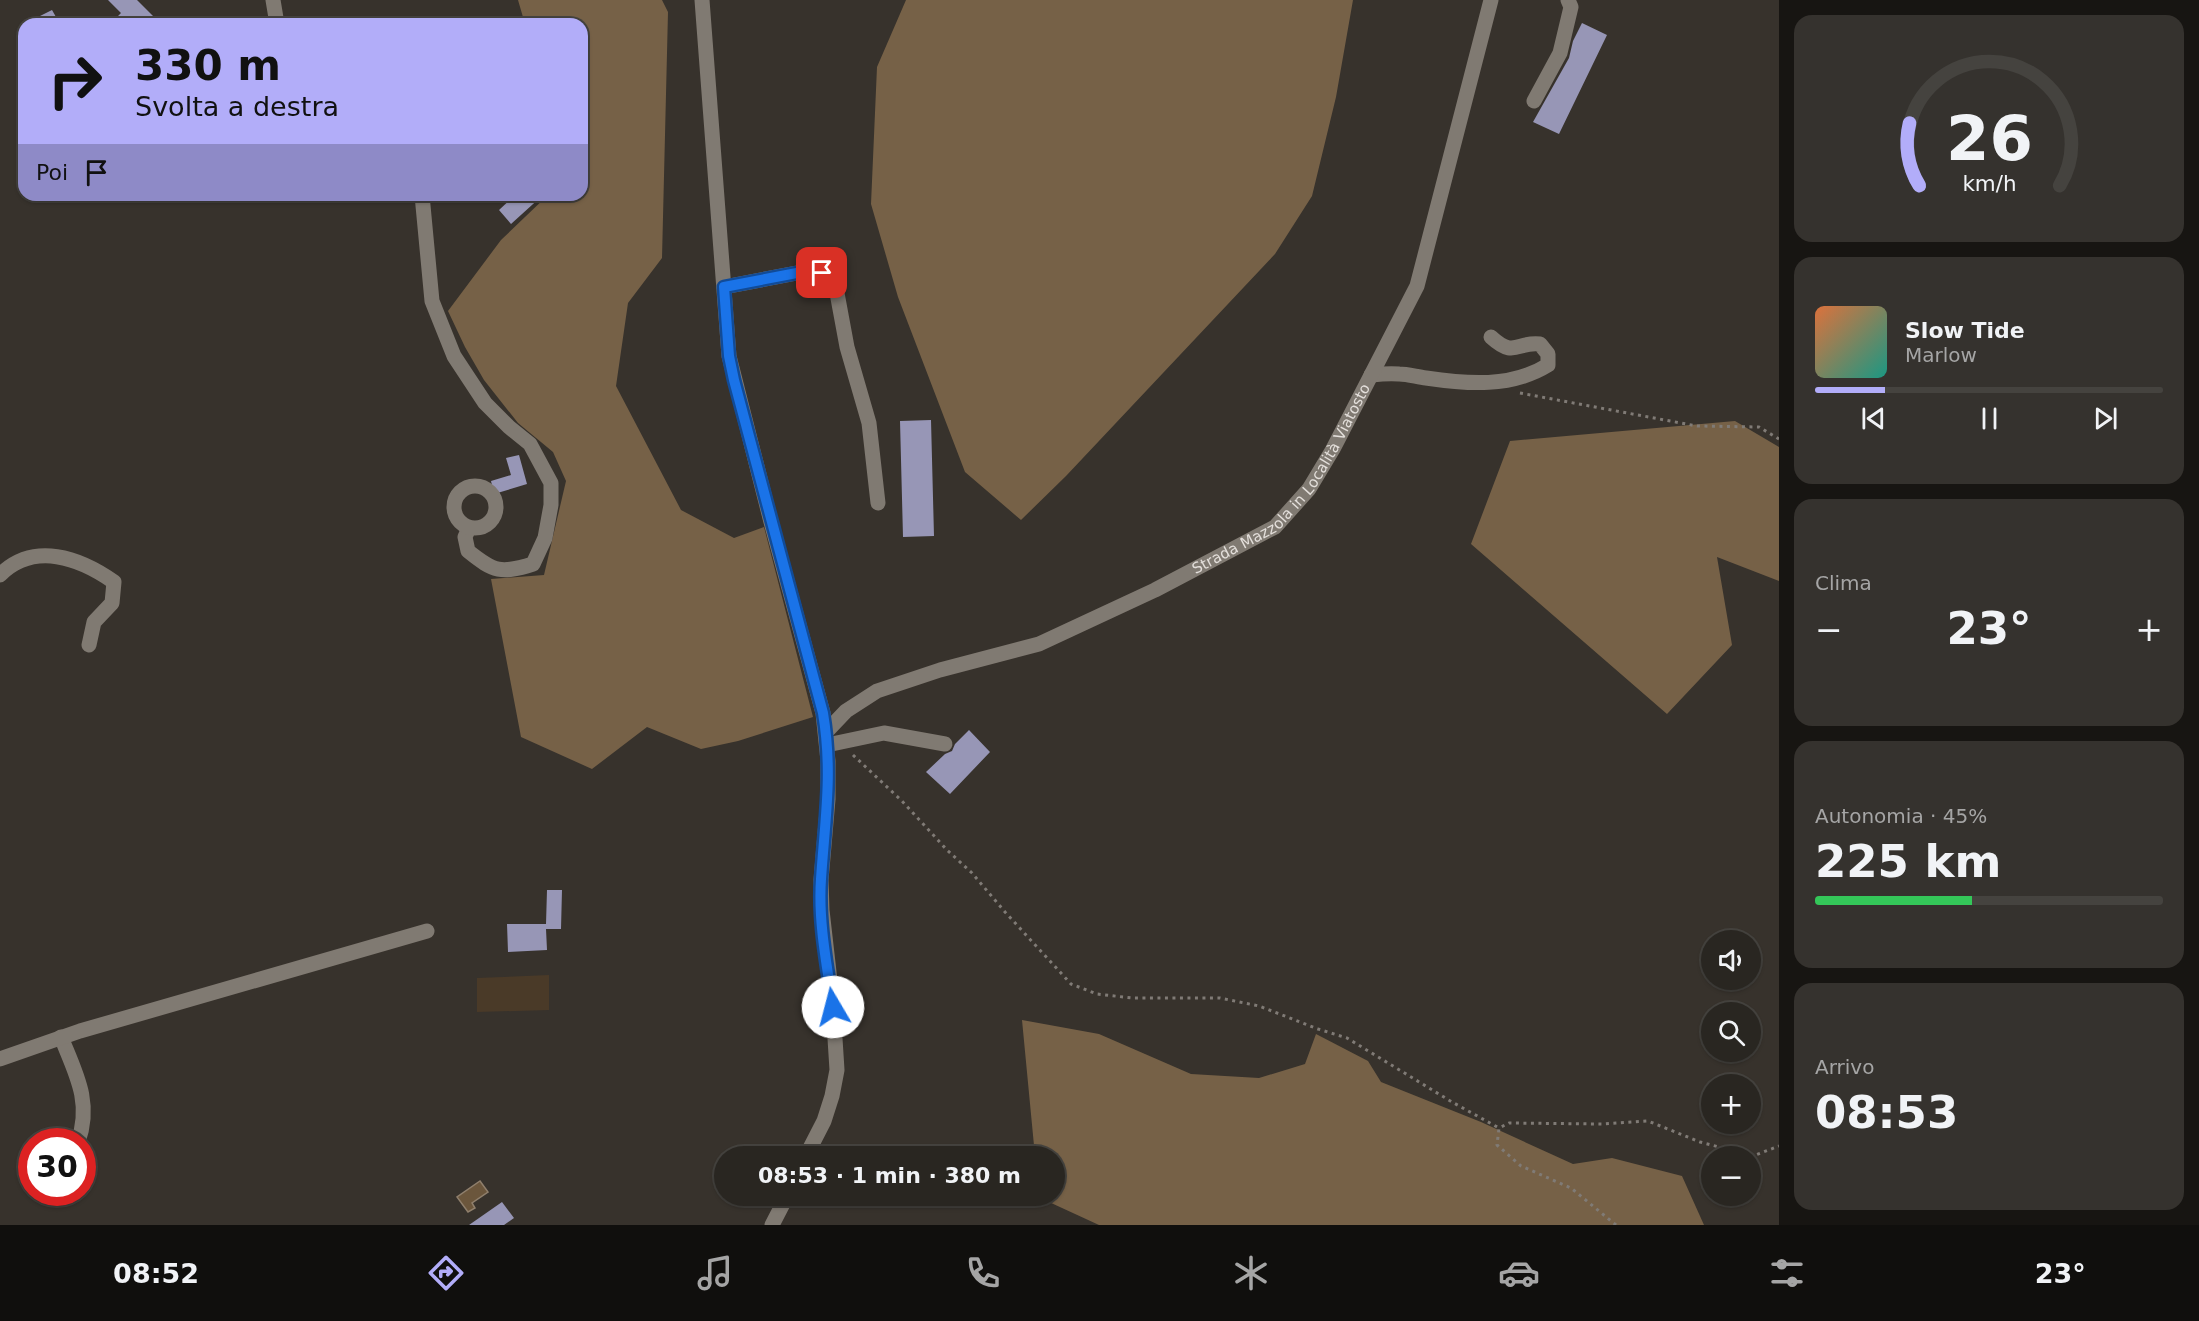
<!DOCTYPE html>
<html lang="it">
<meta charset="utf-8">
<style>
:root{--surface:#292621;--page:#35322e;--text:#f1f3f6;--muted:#a5a5a5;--line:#45433f;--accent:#b2adf9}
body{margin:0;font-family:"DejaVu Sans",sans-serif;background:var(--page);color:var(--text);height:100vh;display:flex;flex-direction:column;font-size:22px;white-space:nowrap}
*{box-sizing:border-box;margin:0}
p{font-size:20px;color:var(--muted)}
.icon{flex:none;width:33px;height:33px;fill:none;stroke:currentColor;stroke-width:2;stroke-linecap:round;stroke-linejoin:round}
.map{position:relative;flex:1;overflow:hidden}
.details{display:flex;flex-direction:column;gap:15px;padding:15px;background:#171512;width:420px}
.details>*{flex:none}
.guide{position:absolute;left:18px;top:18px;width:570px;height:183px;border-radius:18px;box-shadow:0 2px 4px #0004,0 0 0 2px var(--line);background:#b2adf9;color:#111;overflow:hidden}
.buttons{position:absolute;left:1701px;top:930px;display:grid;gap:12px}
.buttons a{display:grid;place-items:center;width:60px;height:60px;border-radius:50%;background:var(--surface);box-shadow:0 2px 4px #0004,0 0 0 2px var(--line);font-size:30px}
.speed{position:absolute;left:18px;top:1128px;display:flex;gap:12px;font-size:30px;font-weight:700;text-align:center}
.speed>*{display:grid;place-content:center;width:78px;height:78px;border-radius:50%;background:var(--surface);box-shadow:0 2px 4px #0004,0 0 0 2px var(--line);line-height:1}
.speed .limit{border:9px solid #d22;background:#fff;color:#111}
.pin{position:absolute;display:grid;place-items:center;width:51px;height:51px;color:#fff;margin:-26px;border-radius:12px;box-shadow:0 3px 9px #0006}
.me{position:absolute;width:66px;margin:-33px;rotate:352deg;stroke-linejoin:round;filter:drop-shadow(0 0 4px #0008)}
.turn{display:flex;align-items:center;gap:21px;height:126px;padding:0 18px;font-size:27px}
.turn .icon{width:78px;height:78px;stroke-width:2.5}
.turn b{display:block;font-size:42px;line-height:51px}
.then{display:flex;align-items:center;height:57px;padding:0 18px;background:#0003;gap:12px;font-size:22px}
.big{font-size:45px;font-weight:700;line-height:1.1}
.details .card{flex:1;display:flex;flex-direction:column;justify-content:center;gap:9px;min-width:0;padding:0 21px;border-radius:18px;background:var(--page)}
.details .dial{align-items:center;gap:0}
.dial svg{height:156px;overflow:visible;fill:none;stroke:var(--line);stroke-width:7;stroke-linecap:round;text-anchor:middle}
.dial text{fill:var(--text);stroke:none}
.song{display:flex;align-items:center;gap:18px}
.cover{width:72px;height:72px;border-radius:9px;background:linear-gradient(135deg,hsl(20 70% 55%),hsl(170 70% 35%))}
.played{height:6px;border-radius:3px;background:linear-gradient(90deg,var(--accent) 20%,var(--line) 20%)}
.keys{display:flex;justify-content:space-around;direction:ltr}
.heat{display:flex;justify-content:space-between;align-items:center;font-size:33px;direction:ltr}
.charge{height:9px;border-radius:4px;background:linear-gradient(90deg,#34c759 45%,var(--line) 0)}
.trip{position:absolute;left:714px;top:1146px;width:351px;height:60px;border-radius:30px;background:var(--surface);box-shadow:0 2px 4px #0004,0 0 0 2px var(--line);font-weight:700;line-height:60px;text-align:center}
.menu{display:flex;height:96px;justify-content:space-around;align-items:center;background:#100f0d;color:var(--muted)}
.menu .icon{width:42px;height:42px}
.menu .on{color:var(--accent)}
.menu b{font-size:27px;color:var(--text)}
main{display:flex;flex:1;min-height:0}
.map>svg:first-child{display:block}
.green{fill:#4a3a28}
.forest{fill:#766147}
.water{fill:#6b563c;stroke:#8f7f6c;stroke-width:1.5}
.building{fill:#9796b6}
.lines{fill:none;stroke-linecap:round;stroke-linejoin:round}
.path{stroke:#807b76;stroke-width:3;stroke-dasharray:3 4.5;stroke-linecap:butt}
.minor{stroke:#807a72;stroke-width:15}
.route-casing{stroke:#114b97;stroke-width:15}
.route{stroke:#1a73e8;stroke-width:10}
.labels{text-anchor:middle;stroke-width:6;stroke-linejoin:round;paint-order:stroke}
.street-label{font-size:15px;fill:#e3dfdb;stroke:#1d1a17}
</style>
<main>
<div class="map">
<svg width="1779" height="1225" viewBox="0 0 1779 1225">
<rect width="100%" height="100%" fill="#37322c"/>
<path class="green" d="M549 975V1010L477 1012V978Z"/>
<path class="forest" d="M518 0H662L668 12 662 258 628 303 616 386 681 510 734 538 764 527 813 717 738 741 701 749 647 727 592 769 521 737 491 579 544 575 566 481 553 452 518 423 484 380 465 347 448 311 501 240 548 195H582V24H525Z
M906 0H1353L1336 97 1312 196 1275 254 1066 476 1021 520 965 472 898 297 871 204 877 67Z
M1735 421 1779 447V581L1717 557 1732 645 1667 714 1471 544 1510 441Z
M1022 1020 1099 1034 1191 1074 1259 1078 1305 1064 1316 1034 1368 1061 1381 1082 1481 1122 1573 1164 1612 1158 1682 1176 1704 1225H1099L1049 1202 1046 1196H1054V1156H1035Z"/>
<path class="water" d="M480 1181 488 1192 472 1203 475 1208 468 1212 457 1197Z"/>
<path class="building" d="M108 0H137L161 24H110L121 13Z
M52 10 60 24H24Z
M1582 23 1607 35 1559 134 1533 122 1569 58 1573 41Z
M515 195H543L511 224 499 210Z
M931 420 934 536 903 537 900 421Z
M519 455 527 484 494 494 491 481 511 475 506 458Z
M969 730 990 752 950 794 926 772 945 754 952 751 955 744Z
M547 890H562L561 929H546L547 950 508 952 507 924H546Z
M502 1202 514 1218 504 1225H469Z"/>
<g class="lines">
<path class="path" d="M1520 393 1697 426 1759 427 1779 439
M853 755 902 801 947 850 972 873 1005 912 1071 984 1097 994 1132 998H1220L1259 1006 1318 1029 1347 1038 1452 1102 1499 1128
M1616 1225 1571 1188 1521 1166 1497 1145 1499 1128 1509 1123 1602 1124 1648 1121 1700 1142 1753 1156 1779 1146"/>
<g class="minor">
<path d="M273 0 277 24"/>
<path d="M702 0 729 356 771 522 823 713 828 761V799L821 880 822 910 833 1007 837 1070 832 1096 824 1121 806 1156"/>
<path d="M1534 101 1560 53 1571 7 1568 0"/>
<path d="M422 195 432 301 454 356 485 403 509 427 530 444 551 483V505L545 538 533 564C501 574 494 572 468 551L465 537 469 528"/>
<path d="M724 287 802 272 822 273 837 293 847 347 869 423 878 503"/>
<path d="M1371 375C1380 374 1390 373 1399 374 1408 374 1417 377 1426 378 1467 384 1511 388 1548 365V354L1540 344C1517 341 1515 359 1491 337"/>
<circle cx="475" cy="507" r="21"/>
<path d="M0 575C34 541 80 558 114 582L112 603 94 622 89 645"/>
<path id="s1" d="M826 732 846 711 877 691 940 670 1039 644 1155 590 1275 527 1309 489 1333 449 1417 286 1491 0"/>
<path d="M827 745 884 733 945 744"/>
<path d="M61 1037C76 1074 92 1102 78 1142"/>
<path d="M0 1059 80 1031 427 931"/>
<path d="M772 1225 787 1196"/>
</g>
</g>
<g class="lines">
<defs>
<path id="route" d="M822 273 802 272 724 287 729 356 734 380 823 713C833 773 825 819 821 879 818 921 827 966 833 1007"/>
</defs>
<use href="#route" class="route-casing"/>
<use href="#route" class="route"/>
</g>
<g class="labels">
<g class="street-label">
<text dy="5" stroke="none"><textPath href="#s1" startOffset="537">Strada Mazzola in Località Viatosto</textPath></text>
</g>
</g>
</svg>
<div class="buttons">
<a><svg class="icon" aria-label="sound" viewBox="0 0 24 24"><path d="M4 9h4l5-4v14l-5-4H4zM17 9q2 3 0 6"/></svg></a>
<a><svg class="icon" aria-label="search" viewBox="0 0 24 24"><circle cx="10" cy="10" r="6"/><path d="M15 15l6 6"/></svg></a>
<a>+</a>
<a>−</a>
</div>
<div class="speed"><div class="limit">30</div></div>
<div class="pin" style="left:822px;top:273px;background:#d93025"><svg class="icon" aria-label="arrive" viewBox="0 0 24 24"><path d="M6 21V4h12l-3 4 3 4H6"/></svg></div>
<svg class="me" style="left:833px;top:1007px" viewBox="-20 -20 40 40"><circle r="19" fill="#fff"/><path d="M0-13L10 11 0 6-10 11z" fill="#1a73e8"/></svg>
<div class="trip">08:53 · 1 min · 380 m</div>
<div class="guide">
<div class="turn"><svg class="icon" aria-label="right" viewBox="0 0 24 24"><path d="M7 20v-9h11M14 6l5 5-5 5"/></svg><div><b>330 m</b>Svolta a destra</div></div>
<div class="then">Poi<svg class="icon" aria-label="arrive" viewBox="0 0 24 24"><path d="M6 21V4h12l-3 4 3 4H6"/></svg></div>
</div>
</div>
<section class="details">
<div class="card dial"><svg viewBox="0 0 100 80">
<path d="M14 69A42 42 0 1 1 86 69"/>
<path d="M14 69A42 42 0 0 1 9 37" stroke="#b2adf9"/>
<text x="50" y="56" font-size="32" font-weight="700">26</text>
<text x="50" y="72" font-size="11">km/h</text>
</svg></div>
<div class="card">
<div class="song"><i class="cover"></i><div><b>Slow Tide</b><p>Marlow</p></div></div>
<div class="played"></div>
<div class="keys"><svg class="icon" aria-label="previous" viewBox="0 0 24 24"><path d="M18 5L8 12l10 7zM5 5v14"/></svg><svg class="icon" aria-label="pause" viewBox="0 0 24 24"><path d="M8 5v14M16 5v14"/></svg><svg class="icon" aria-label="next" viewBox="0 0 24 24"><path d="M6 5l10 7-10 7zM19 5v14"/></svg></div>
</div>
<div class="card"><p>Clima</p>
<div class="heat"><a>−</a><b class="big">23°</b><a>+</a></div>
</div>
<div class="card"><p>Autonomia · 45%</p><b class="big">225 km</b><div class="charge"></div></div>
<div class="card"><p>Arrivo</p><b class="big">08:53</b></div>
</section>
</main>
<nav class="menu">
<b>08:52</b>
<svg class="icon on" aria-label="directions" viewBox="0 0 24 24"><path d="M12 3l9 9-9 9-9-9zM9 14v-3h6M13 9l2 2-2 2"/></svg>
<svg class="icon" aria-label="music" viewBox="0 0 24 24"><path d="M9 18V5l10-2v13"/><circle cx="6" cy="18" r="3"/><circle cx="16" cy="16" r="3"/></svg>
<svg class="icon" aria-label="phone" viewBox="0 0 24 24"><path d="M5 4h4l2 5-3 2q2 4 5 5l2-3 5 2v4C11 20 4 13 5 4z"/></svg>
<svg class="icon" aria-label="climate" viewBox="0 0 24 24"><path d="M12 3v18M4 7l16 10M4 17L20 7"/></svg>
<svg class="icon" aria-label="car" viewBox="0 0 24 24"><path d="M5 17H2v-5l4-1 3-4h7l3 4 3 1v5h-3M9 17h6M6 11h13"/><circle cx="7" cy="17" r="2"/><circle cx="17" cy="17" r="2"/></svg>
<svg class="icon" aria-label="filters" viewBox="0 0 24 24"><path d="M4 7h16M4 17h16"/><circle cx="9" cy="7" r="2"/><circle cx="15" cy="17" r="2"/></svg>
<b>23°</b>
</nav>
